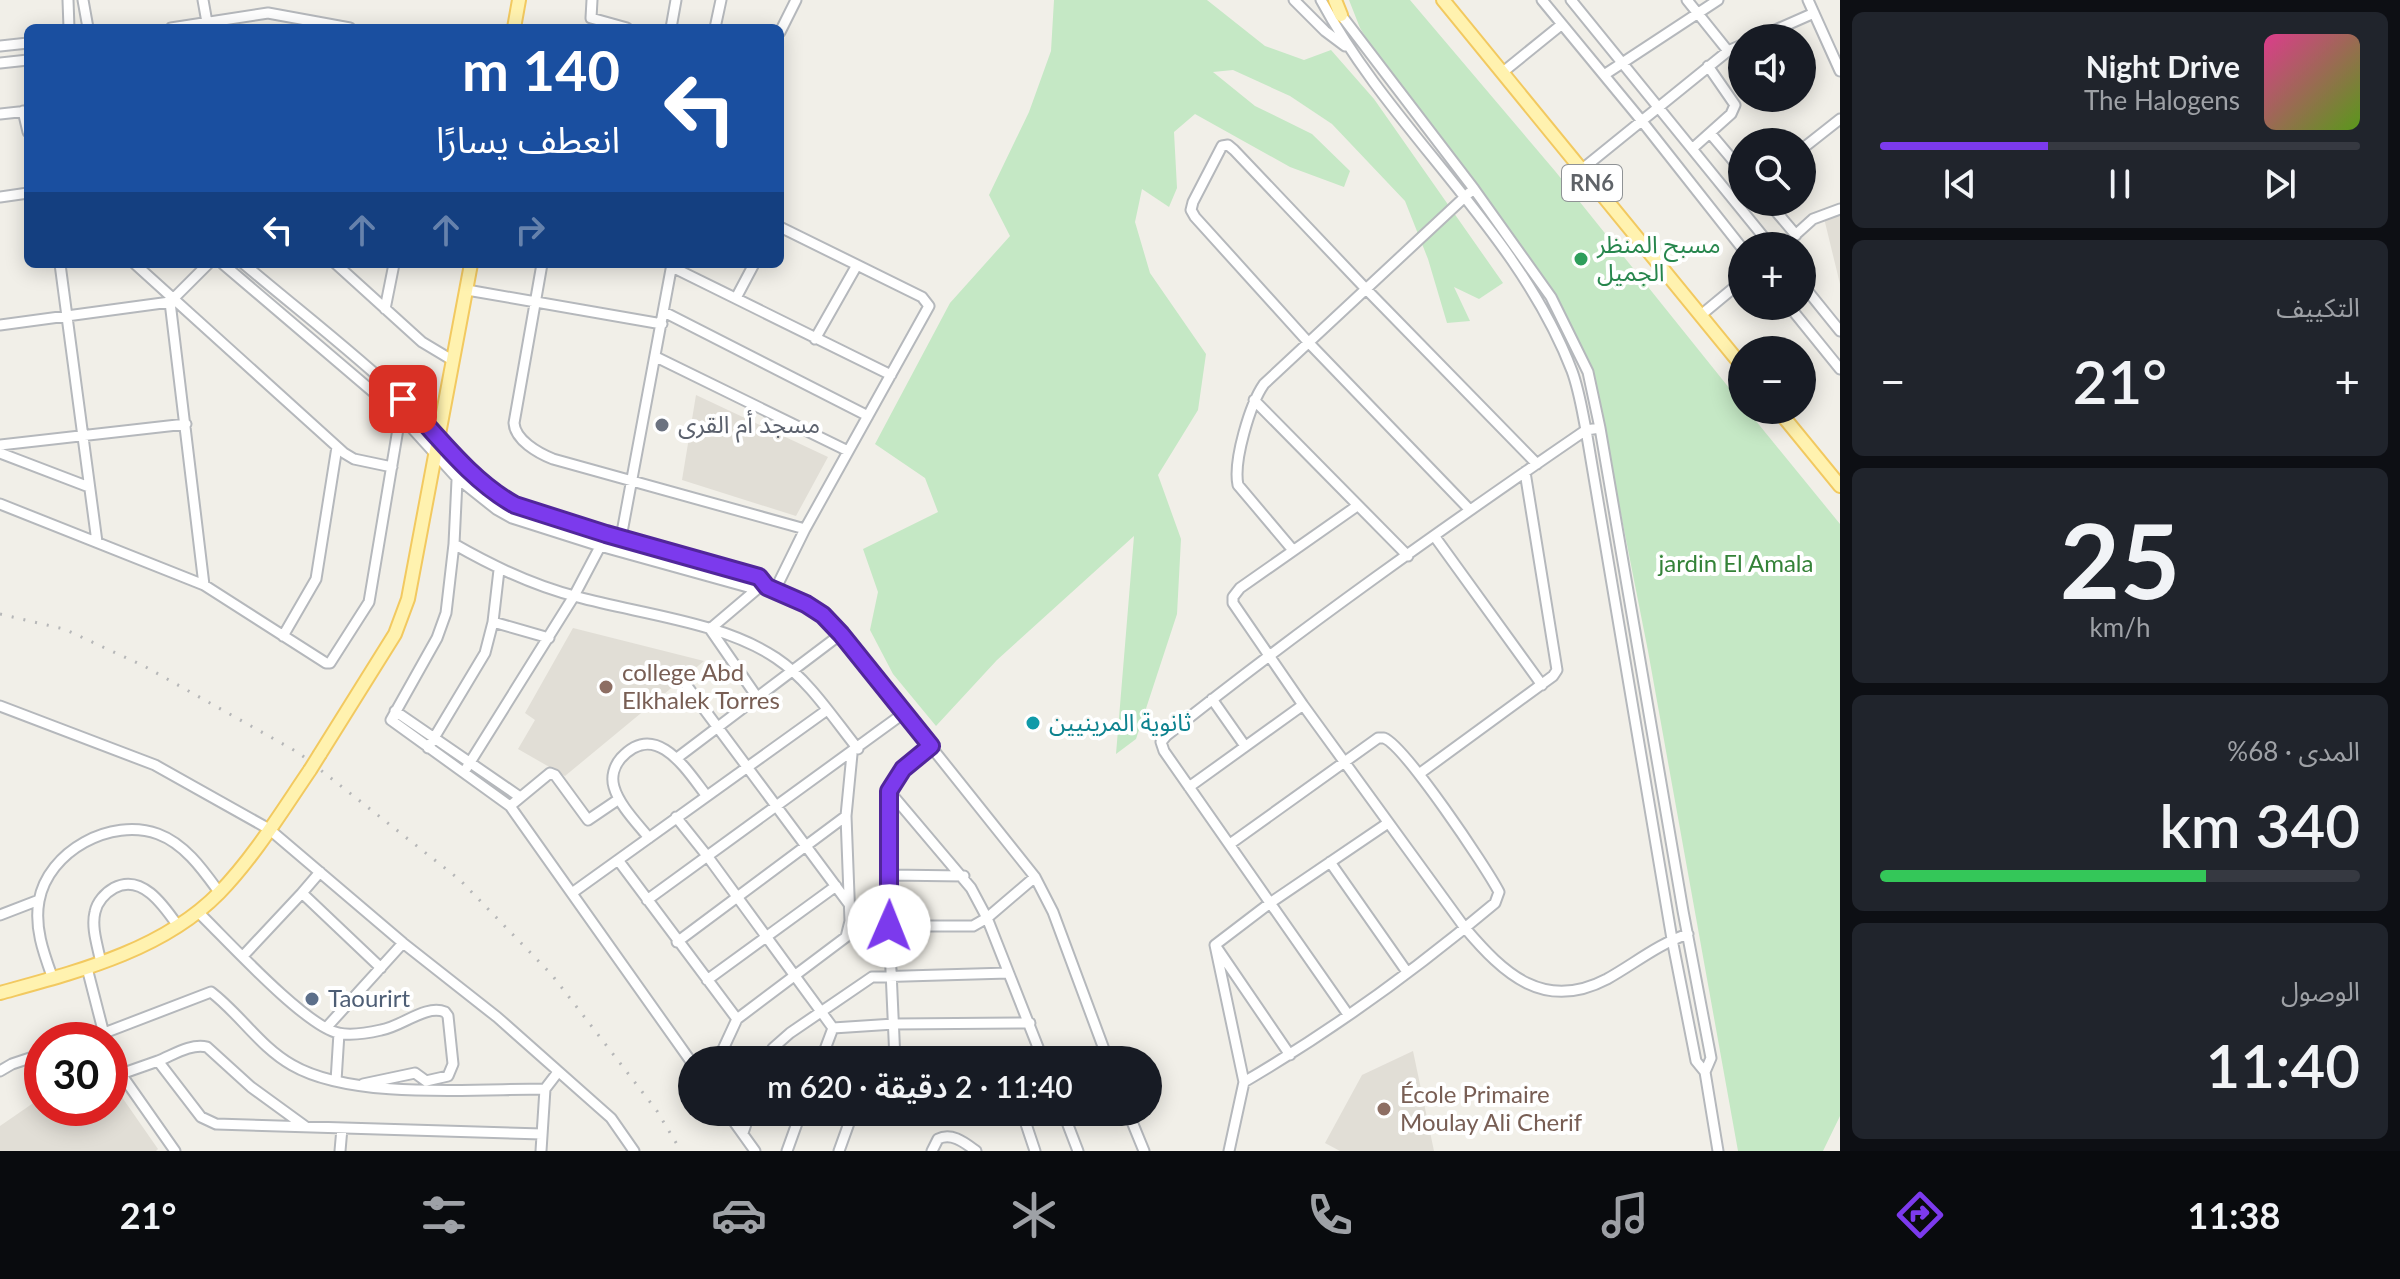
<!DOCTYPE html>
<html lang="ar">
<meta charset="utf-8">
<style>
:root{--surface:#171b24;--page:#20242c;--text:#f1f3f6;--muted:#9ea1a6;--line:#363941;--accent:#7c3aed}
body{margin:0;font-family:Lato,"Noto Sans Arabic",sans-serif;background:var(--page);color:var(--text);direction:rtl;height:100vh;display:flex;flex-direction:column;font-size:30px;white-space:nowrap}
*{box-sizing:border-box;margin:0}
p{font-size:26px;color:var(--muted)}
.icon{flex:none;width:44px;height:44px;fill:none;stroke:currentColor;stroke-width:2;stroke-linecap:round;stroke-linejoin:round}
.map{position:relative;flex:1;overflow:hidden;direction:ltr}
.details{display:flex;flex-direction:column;gap:12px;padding:12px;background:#0d0f14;width:560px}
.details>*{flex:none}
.hud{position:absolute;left:24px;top:24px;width:760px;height:244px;border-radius:12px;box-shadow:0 4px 20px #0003;direction:rtl;background:#1a4fa0;color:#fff;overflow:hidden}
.buttons{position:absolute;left:1728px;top:24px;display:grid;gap:16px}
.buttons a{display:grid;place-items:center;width:88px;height:88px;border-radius:50%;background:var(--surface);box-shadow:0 4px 20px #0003;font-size:40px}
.speed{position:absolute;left:24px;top:1022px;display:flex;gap:16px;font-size:40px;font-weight:700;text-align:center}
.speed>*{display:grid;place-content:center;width:104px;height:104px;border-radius:50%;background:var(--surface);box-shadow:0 4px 20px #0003;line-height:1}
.speed .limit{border:12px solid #d22;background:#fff;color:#111}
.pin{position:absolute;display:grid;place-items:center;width:68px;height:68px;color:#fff;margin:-34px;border-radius:16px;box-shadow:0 4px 12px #0006}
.me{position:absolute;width:88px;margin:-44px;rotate:1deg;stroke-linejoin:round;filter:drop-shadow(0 0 6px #0008)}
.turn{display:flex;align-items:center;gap:28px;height:168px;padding:0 32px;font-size:36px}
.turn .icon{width:104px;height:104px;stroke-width:2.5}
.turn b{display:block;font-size:56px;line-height:68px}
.lanes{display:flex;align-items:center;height:76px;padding:0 32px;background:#0003;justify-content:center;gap:40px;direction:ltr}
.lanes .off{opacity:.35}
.big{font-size:60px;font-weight:600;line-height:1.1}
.details .card{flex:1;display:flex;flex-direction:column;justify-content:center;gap:12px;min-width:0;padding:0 28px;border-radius:12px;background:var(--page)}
.details .dial{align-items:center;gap:0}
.dial b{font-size:104px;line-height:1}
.song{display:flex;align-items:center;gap:24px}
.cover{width:96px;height:96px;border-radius:12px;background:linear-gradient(135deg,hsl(330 70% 55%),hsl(90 70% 35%))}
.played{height:8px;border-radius:4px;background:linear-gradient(90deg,var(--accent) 35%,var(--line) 35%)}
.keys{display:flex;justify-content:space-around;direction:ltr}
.heat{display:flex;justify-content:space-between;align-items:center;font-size:44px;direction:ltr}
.charge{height:12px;border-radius:6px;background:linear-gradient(90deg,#34c759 68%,var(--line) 0)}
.trip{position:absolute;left:678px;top:1046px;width:484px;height:80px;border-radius:40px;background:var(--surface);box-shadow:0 4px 20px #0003;font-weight:600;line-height:80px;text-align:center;direction:rtl}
.dock{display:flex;height:128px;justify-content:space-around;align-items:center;background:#090b0e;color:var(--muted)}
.dock .icon{width:56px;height:56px}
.dock .current{color:var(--accent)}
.dock b{font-size:36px;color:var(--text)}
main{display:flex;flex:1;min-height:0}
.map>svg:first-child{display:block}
.education{fill:#e1ded6}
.green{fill:#c5e8c5}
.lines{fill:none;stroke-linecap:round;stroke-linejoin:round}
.minor-casing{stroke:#b5b8bc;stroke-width:13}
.major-casing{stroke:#f2c960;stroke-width:16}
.minor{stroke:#fff;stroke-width:9}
.major{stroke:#fff2af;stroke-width:12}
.rail{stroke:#b6b7b8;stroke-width:3;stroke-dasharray:2 10;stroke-linecap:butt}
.major-bridge-casing{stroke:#f2c960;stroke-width:16;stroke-linecap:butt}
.major-bridge{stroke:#fff2af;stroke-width:12}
.route-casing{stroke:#51269a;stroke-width:20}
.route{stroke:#7c3aed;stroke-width:14}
.leisure-dot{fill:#2e9e5b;stroke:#fff;stroke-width:3}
.worship-dot{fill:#6b7280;stroke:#fff;stroke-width:3}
.education-dot{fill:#8d6e63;stroke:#fff;stroke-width:3}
.culture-dot{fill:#0f9aa8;stroke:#fff;stroke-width:3}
.service-dot{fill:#5c6f8a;stroke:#fff;stroke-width:3}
.labels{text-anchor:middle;stroke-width:8;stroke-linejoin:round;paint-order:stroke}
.shield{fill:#fff;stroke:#8f9295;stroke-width:2}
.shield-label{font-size:22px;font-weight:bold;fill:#5f6368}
.leisure-label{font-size:24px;fill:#27864d;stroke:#fff;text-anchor:start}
.worship-label{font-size:24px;fill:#5b616d;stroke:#fff;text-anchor:start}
.park-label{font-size:24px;fill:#348238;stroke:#fff}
.education-label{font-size:24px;fill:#785e54;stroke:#fff;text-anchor:start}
.culture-label{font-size:24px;fill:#0d838f;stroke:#fff;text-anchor:start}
.service-label{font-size:24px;fill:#4e5e75;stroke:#fff;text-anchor:start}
</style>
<main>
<section class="details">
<div class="card">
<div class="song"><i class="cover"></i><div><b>Night Drive</b><p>The Halogens</p></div></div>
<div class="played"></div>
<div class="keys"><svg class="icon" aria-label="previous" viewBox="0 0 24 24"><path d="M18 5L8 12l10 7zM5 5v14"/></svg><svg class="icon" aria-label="pause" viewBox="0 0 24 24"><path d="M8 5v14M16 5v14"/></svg><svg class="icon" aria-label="next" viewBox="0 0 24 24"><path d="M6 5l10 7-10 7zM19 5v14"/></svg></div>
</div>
<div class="card"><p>التكييف</p>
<div class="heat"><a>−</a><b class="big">21°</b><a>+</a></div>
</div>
<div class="card dial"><b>25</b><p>km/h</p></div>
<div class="card"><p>المدى · 68%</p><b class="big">340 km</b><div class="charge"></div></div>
<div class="card"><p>الوصول</p><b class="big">11:40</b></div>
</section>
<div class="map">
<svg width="1840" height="1151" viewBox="0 0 1840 1151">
<rect width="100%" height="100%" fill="#f1efe8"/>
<path class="education" d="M1840 212V284L1823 214Z
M696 395 828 457 796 516 682 480Z
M573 628 704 661 565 776 518 749 535 720 525 713Z
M1413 1051 1434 1151H1340L1325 1143 1362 1075Z
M110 1080 158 1149 156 1151H0V1126L42 1097V1108H110Z"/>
<path class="green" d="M1054 0H1207L1265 46 1304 60 1331 50 1374 99 1503 283 1479 299 1454 287 1470 321 1447 323 1428 259 1405 201 1332 124 1290 96 1233 70 1213 72 1255 106 1312 134 1350 171 1344 187 1290 167 1195 114 1174 132 1177 188 1169 207 1142 189 1135 222 1150 273 1206 354 1198 410 1158 475 1181 539 1177 614 1136 739 1116 754 1134 536 997 660 936 726 893 674 870 630 878 592 863 549 938 512 925 478 875 444 950 303 1010 236 989 195 1029 112 1051 51Z
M1349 0H1410L1555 171 1742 404V410H1747L1840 524V1116L1823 1151H1738L1648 651 1602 418 1556 300 1387 71 1360 28Z"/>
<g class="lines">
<defs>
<path id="minor" d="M68 0 69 28
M83 0 88 28
M203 0 208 28
M592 0 591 18 627 28
M1294 0 1325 31 1345 46
M1321 0C1391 131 1518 230 1572 371 1579 390 1582 410 1586 430L1672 939 1696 1061 1705 1072 1718 1151
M1542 0 1641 120 1742 248
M1571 0 1771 246
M1687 0 1728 51
M1808 0 1840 71
M1338 11 1474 189 1551 297 1588 372 1600 428 1683 911 1711 1058 1705 1072
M171 28 268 13 350 28
M671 28 676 0
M715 28 721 0
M780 32 796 0
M1757 38 1814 13
M0 46 28 43
M0 63 28 60
M1503 72 1561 25
M1604 75 1718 0
M23 111 28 132
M0 114 28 111
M1710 133 1742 171
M1693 148 1731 114 1735 105 1708 66
M1802 149 1840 119
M1581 170 1728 51 1742 45
M0 197 28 193
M1768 202 1796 235
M1783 246 1813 219 1840 209
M60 264 97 542
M135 264 344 453 354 459 392 467
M223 264 399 414 457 478 496 509 512 518 600 546 755 589 767 587
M244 264C297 309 353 352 403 399 444 438 477 490 531 511L759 577C771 592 789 594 805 604 819 612 830 623 841 634L1035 877 1053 912 1108 1060
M336 264 422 342 452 360
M542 264 514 423C515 440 538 453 553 459L805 529
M672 267 891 375
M1802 284 1840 331
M467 290 662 324
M736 298 754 264
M1789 306 1840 369
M385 309 394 264
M664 312 868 416
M1701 315 1742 281
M0 325 170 302
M815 339 857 265
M656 357 848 451
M1254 400 1408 556
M0 445 186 424
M0 453 89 487
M458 459 454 544 446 613 437 638 391 720 510 806 692 1063
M0 504 204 585 326 663H330L369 602 403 399
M1357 506 1240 588 1233 597V603L1303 705 1465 928C1504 974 1544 1012 1607 979 1634 964 1658 944 1688 934
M1470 510 1309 343 1195 217 1191 210 1193 202 1222 146 1228 145 1234 150 1366 289 1537 464
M1435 537 1542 685
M620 543 672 264
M454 544C494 567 534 586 578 597 640 614 723 622 776 658 809 680 833 718 858 749
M1292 549 1238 485C1233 461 1250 404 1264 384L1469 193
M757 584 756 590 710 629 757 697
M204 585 170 302 208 264
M775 590 805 529 929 306 922 297 780 227
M493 622 549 638
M283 636 316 579 337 447
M678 674 849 904
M1212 699 1245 746
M0 706 155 765 269 829 403 943 497 1017 611 1118 634 1151
M395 711 520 797
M428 748 485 653 493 622 499 570
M677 758 841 634
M464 772 574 596 603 541
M1419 774 1553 676 1557 670 1525 472
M1189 787 1303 705
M889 791 971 888 987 918 1043 1060
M510 806 550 773 555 775 588 820 619 799
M676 817 708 857 833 1028
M649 838C637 823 619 805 614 787 611 777 614 766 621 758 656 720 686 769 706 795
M1230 844 1378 738H1384C1405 746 1486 867 1499 892L1495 903C1418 968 1331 1031 1244 1082
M618 860 737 1019
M1330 862 1407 972
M889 875 964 876
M302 893 320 872
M572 893 827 710
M647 900 904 713
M198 912C226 939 304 1025 338 1033 351 1036 368 1033 381 1030 401 1027 426 1004 445 1012L448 1016 453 1064 448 1076 426 1081 415 1073 363 1084
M0 915 39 900
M889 926H973L987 918 1035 877
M677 942 846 816
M1217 948 1290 1055
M243 956 302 893 381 968
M101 963C98 947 91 928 95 912 97 902 105 893 114 888 142 873 164 906 178 926
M87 968 105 1038
M53 979C44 954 34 928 39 901 48 851 111 817 158 834 185 844 203 870 219 892
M707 980 836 886
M1347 1013 1164 751 1161 742 1166 736C1301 628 1443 528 1586 430L1600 428
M326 1028 403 943
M833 1028 894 1024 1030 1023
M86 1040 211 992C240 1014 260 1047 292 1065 352 1100 475 1089 545 1089
M110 1053 121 1074 175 1151
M718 1060 737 1019 846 937 850 921 846 816 852 754
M767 1060 773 1048 790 1033 872 977 1008 973
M821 1060 833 1028
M895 1060 889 926V791L903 769 931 746
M1083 1060 1105 1053
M0 1071 12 1064 42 1054
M121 1074 158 1061
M336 1081 339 1033
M727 1112 755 1151
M1022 1112 1035 1151
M1063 1112 1078 1151
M1128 1112 1144 1151
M306 1127 251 1087 207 1047C191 1043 173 1055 158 1061L201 1117 216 1124 542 1134
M743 1133 750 1112
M340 1151 342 1128
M541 1151 545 1089 558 1072
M787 1151 801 1112
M839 1151 853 1112
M932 1151 938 1139C952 1132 965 1143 976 1151
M1229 1151 1244 1082 1215 945 1270 903 1388 823"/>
<path id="major" d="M1335 0 1341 15
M1443 0 1742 366
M514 28 519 0
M1778 410 1840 486
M320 754 395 634 408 599 471 264
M0 993C76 972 162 951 219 893 254 857 282 811 310 770"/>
</defs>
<use href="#minor" class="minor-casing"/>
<use href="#major" class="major-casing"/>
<use href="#minor" class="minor"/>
<use href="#major" class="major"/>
<path class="rail" d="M0 614 64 629 144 666 299 753 460 880 552 975 657 1111 681 1151"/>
<defs>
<path id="major-bridge" d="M310 770 320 754"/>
</defs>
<use href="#major-bridge" class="major-bridge-casing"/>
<use href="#major-bridge" class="major-bridge"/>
</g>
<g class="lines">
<defs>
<path id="route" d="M403 399C437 435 471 481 515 505L606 534 759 577 767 587 806 604 823 615 841 634 931 746 903 769 889 791V926"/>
</defs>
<use href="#route" class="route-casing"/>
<use href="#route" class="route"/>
</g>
<circle class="leisure-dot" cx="1581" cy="259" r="8"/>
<circle class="worship-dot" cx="662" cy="425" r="8"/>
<g class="education-dot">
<circle cx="606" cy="687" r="8"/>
<circle cx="1384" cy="1109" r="8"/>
</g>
<circle class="culture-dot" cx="1033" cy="723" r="8"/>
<circle class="service-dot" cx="312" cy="999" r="8"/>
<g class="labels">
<rect class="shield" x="1562" y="165" width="60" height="36" rx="6"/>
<g class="shield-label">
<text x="1592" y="191">RN6</text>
</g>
<g class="leisure-label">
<text x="1597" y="253">مسبح المنظر<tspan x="1597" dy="28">الجميل</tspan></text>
</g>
<g class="worship-label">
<text x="678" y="433">مسجد أم القرى</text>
</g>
<g class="park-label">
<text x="1736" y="572">jardin El Amala</text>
</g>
<g class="education-label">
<text x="622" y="681">college Abd<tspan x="622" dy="28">Elkhalek Torres</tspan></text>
<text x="1400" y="1103">École Primaire<tspan x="1400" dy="28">Moulay Ali Cherif</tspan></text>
</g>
<g class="culture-label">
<text x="1049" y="731">ثانوية المرينيين</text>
</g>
<g class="service-label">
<text x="328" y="1007">Taourirt</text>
</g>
</g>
</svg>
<div class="buttons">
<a><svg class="icon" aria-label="sound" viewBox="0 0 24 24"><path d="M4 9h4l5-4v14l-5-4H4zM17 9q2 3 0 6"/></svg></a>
<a><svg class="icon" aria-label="search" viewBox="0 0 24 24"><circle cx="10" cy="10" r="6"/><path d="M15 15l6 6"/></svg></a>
<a>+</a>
<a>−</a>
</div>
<div class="speed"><div class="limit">30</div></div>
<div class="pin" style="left:403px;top:399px;background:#d93025"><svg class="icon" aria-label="arrive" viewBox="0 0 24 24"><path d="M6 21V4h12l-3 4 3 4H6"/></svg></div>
<svg class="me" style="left:889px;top:926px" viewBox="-20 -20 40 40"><circle r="19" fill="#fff"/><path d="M0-13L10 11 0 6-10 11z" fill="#7c3aed"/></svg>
<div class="trip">11:40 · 2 دقيقة · 620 m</div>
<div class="hud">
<div class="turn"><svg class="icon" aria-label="left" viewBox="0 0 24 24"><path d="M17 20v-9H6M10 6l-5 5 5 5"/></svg><div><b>140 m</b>انعطف يسارًا</div></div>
<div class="lanes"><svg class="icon" aria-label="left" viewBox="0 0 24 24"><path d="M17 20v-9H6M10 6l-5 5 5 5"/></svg><svg class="icon off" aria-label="ahead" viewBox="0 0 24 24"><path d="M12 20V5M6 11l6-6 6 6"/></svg><svg class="icon off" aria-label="ahead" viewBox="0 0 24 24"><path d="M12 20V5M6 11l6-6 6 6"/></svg><svg class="icon off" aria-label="right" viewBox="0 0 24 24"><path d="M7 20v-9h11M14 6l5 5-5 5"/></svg></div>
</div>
</div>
</main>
<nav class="dock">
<b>11:38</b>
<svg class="icon current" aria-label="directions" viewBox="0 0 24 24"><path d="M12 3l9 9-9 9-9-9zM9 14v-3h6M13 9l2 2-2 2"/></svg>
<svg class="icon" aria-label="music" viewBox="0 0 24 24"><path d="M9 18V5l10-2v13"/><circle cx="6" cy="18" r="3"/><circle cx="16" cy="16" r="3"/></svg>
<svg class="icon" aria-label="phone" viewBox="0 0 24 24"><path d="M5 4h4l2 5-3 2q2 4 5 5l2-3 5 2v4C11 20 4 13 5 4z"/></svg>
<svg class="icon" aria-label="climate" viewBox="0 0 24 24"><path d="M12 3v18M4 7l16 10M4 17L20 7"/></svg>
<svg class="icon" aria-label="car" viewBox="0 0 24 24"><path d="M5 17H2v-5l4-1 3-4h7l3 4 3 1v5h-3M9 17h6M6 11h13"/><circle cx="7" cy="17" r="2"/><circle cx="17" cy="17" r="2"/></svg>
<svg class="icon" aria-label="filters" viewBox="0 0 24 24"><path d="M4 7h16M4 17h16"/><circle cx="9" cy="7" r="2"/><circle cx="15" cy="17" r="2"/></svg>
<b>21°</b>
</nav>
